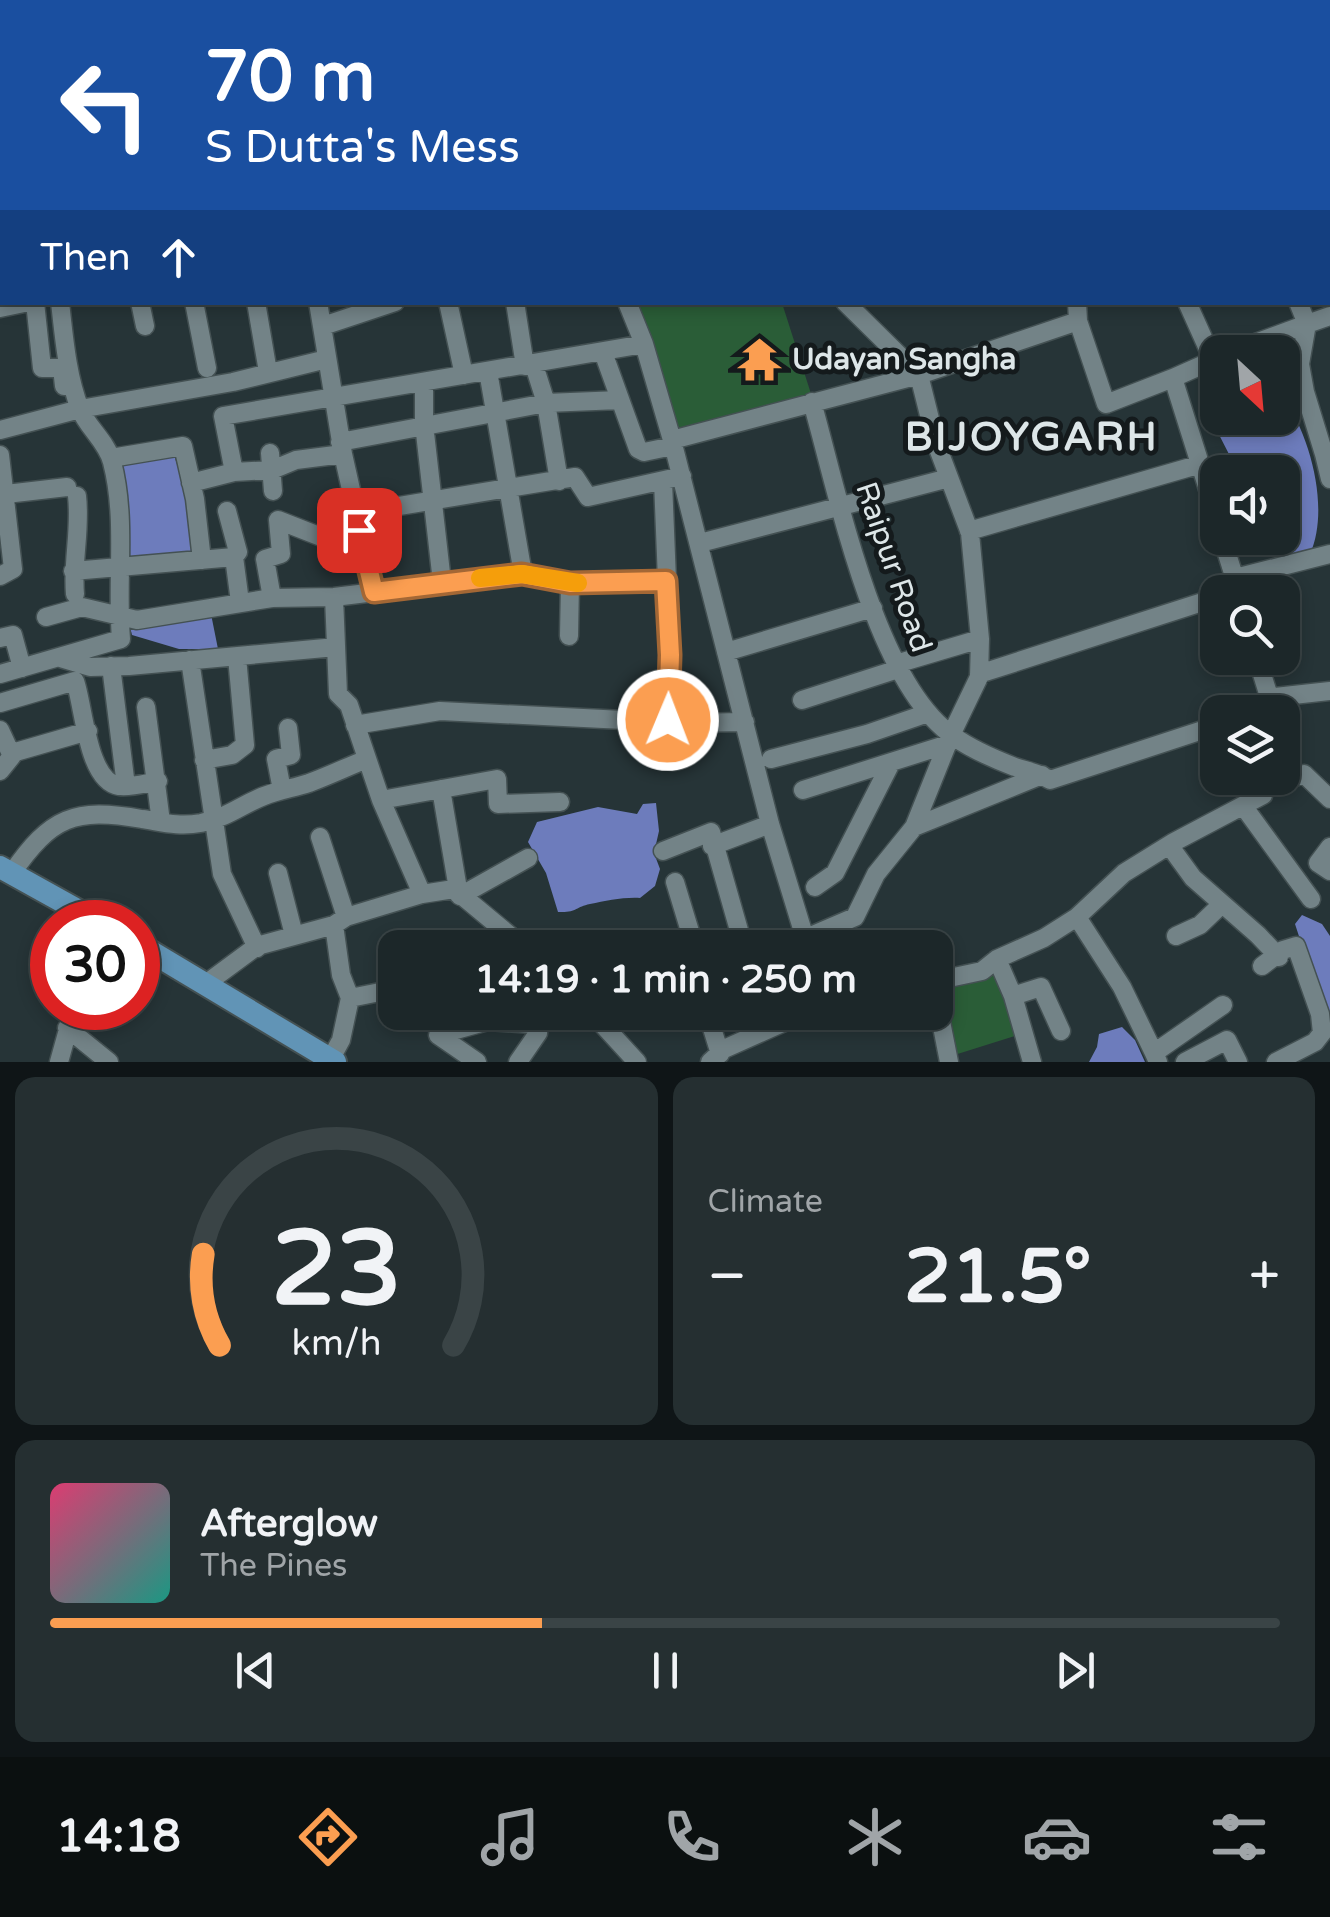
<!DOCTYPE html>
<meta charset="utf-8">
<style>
:root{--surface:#1c2729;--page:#252f31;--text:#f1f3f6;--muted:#a0a5a8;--line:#3a4446;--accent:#fb9e51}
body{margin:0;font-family:"Varela Round",sans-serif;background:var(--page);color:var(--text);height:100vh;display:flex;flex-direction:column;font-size:38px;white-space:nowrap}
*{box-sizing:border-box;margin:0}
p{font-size:32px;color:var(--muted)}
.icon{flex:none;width:55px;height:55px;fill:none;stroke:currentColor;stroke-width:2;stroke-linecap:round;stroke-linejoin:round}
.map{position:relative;height:1062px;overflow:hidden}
.sheet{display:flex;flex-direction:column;gap:15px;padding:15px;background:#0f1517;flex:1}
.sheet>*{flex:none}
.top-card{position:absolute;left:0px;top:0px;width:1330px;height:305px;box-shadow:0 5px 15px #0003,0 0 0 2px var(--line);background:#1a4fa0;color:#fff;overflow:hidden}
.needle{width:65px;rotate:154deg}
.tools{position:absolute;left:1200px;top:335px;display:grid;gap:20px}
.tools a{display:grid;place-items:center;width:100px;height:100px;border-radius:20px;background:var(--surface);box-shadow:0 5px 15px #0003,0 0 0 2px var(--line);font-size:50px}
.speed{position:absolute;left:30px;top:900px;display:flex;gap:20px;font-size:50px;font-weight:700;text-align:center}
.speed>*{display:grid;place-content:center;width:130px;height:130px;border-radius:50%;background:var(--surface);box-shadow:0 5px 15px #0003,0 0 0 2px var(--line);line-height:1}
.speed .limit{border:15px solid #d22;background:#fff;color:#111}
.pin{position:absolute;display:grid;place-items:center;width:85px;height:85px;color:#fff;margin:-42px;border-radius:20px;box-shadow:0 5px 15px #0006}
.me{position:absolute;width:110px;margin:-55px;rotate:1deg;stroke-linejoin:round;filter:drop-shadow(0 0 8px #0008)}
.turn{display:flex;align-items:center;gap:35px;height:210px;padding:0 40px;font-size:45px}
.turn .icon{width:130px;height:130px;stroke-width:2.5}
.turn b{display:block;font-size:70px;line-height:85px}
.then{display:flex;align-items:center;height:95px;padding:0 40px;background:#0003;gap:20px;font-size:38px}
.big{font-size:75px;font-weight:700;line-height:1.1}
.sheet .widget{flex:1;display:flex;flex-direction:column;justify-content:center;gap:15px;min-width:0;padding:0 35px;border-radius:20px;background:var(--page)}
.sheet .dial{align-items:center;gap:0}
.dial svg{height:260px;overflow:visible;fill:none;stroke:var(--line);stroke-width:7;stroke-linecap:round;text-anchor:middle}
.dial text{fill:var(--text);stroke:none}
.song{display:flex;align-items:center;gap:30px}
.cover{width:120px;height:120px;border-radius:15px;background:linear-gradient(135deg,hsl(340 70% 55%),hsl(170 70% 35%))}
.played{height:10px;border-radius:5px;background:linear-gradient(90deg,var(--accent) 40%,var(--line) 40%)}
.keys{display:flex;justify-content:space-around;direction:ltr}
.heat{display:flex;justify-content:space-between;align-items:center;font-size:55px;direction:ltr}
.sheet .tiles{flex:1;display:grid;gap:15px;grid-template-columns:1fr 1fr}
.widget:last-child{grid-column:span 2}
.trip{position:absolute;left:378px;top:930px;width:575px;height:100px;border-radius:20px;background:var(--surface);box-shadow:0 5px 15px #0003,0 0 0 2px var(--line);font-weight:700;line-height:100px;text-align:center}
.tabs{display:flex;height:160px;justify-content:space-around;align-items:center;background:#0b1010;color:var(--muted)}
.tabs .icon{width:70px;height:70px}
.tabs .selected{color:var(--accent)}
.tabs b{font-size:45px;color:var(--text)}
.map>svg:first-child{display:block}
.green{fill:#2a5d37}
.water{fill:#6d7cbc}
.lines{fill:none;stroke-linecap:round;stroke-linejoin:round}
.minor-casing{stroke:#445153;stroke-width:21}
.major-casing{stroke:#445153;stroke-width:26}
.minor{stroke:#738387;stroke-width:18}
.major{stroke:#6194b6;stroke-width:22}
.route-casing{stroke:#a36735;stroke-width:25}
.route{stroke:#fb9e51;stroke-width:18}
.slow{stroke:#f59e0b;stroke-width:18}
.labels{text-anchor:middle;stroke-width:10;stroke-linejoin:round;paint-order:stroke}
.poi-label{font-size:30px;font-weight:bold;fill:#dde6e8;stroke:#141a1c;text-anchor:start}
.street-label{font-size:30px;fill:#dde6e8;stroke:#141a1c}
.district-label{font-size:40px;font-weight:bold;letter-spacing:2.5px;fill:#dde6e8;stroke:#141a1c}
</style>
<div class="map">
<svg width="1330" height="1062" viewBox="0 0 1330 1062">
<rect width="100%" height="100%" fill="#263437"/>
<path class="green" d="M630 303H782L813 400 671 436Z
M995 967 1021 1034 948 1057 936 985Z"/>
<path class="water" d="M1283 396C1311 438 1330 509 1310 554L1276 559 1261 538H1282V472H1229L1232 460 1213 423 1217 405 1218 418H1282Z
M174 455 186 492 195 551 149 563 133 562 126 548 115 482 123 460Z
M211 614 218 649H179L132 635 129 623Z
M656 803 659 831 654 853 660 869 655 886 640 898C623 897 606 901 590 904 575 907 577 913 558 912L546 873 528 842 537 822 598 807 637 814 643 804Z
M1302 915 1322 924 1330 936V1018L1324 1013 1295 924Z
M1122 1027 1135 1040 1145 1062H1089L1097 1047 1099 1034Z"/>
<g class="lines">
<defs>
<path id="minor" d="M166 0 167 2
M326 0 327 2
M406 0V2
M474 0V2
M541 0V2
M609 0 610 2
M669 0 670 2
M715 0 716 2
M785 0 786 2
M819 0V2
M945 0 947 2
M1181 0 1182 2
M344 2 358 0
M992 2 1000 0
M1163 2V0
M0 48 2 49
M1328 100 1330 99
M1328 130 1330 129
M1328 191H1330
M1328 253H1330
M35 302 42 368H62L64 386
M140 302 145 326
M194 302 207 368
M256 302 268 372
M318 302 343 454 374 592
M448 302 464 375
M515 302 525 366
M627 302 644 344 672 440
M845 302 919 375
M1187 302 1213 360
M0 308 29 302
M1078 321 1106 404 1173 378
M323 326 395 302
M603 352 638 449 644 452 673 446
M1231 352 1307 324 1298 302
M1218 358 1173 378 1218 521
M534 365 546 403 559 481
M488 371 523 574
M424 382V424L442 582
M812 402C838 493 875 682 953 736 971 749 994 759 1015 767 1027 771 1039 773 1050 780L1218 725
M0 430 80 409 233 382 327 359
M340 442 546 403 620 400
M270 453 273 491
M1324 454 1305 392 1300 364 1307 324 1330 316
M1330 454H1324L1330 479
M0 455 13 569 0 576
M111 458 183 446 195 499 202 560
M234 472 223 416 644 344
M663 481 670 655 668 720
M191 483 234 472 272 470 296 460 343 454
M6 494 67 487
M227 511 238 552 234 557 240 602
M357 513 575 477 588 497 682 476
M359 530 324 538 278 520 281 554 265 559 272 598 334 597 523 574 570 583 666 581
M969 531 1201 464
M1222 538 1239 592
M700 543 949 478
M73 571 234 557
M1235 578 1330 554
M75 594C72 561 81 530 77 496
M334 597 338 694 349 705 381 800 422 894
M46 617 82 607 137 620 272 598
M569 636 570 583
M0 638 13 635 22 668
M726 652 873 608
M60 658 90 667 129 666 336 647
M1257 658 1271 703
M190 660 222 874 257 948
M111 666 126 786
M0 674 121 639C116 580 127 520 112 462 107 442 87 427 80 409 67 376 64 337 60 302
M979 674 1218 597
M802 700 892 671 896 664 980 639
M0 703 75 681C84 706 87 781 119 786 130 788 146 783 158 781
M146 707 161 822
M1252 712 1271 703 1275 697 1330 691
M355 725 440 711 684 723 745 722
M0 730 12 756 0 771
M12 753 88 731
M771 759 867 734 928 713
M204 760 232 755 245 745 237 657
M1263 787 1304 774 1330 799
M441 789 459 895
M282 790 276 759 291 755 288 728
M803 790 948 744
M381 800 497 779 498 804 560 802
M1244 807 1311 899
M914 827 1042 775
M320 837 346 917
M1169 845 1193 878 1258 935 1279 957
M712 846 770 824
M1330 847 1318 863 1330 871
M663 851 711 832 744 948
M12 873C51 817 74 807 142 819 162 822 178 827 201 823 229 817 241 805 264 796 279 790 294 788 309 783 328 776 347 767 367 759
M278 873 294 935
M675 882 695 948
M815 887 835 873 891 763
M460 896 528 858
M1077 917 1122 987 1154 1053
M1176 936 1200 925 1222 904
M806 938 855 917 876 874 914 827 951 735 979 677 980 639 970 533 936 443 919 375
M665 948 694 940
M808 948 770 824 672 440 919 375 1078 321 1077 302
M997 959 1013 996 1032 1062
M1262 966 1283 950 1296 946 1320 1014 1322 1033 1315 1042 1276 1062
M935 981 982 971 997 959 1044 938 1077 917 1124 873 1174 842 1263 795 1262 778
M207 983 257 946 334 925 346 917 422 894 454 889 525 948
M935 991 949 1062
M1013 996 1041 987 1061 1031
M350 998 395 989
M591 1012 637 1062
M707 1012 720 1054
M67 1028 109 1062
M59 1062 74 1008
M329 1062 341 1040 350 998 341 975 334 925
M477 1062 438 1035 488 1021 533 1024 560 1012
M518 1062 538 1033 533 1024
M710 1062 724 1049 807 1012
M1158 1062 1154 1053 1223 1005
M1185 1062 1227 1040 1238 1062"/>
<path id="major" d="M0 867 99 922
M138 944 335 1062"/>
</defs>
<use href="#minor" class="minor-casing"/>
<use href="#major" class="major-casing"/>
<use href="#minor" class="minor"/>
<use href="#major" class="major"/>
</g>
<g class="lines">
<defs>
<path id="route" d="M359 530 374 592 522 574 570 583 666 581 670 655 668 720"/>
</defs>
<use href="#route" class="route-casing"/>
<use href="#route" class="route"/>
<path class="slow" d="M480 578 522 574 578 583"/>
</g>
<defs>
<symbol id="temple-bare" viewBox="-9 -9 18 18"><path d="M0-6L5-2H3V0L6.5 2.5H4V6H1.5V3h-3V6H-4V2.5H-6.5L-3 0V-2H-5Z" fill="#fb9e51" stroke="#141a1c" stroke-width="2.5" paint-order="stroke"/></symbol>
</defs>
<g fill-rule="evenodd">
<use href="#temple-bare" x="728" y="328" width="63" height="63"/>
</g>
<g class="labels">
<g class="poi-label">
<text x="792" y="369">Udayan Sangha</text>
</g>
<g class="street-label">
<text transform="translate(894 567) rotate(71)" y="10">Raipur Road</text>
</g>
<g class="district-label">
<text x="1032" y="450">BIJOYGARH</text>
</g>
</g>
</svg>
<div class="tools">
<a><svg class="needle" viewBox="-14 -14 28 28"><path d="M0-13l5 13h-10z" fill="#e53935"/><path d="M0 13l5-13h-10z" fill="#a0a5a8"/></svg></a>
<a><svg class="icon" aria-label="sound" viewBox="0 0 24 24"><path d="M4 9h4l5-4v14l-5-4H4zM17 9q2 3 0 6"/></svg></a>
<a><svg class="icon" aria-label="search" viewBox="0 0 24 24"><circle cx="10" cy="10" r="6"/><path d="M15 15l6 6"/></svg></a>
<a><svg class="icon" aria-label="layers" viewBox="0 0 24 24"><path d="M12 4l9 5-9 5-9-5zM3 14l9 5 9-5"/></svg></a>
</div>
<div class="speed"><div class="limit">30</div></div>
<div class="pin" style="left:359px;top:530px;background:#d93025"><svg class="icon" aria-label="arrive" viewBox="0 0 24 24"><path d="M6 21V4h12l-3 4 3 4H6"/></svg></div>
<svg class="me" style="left:668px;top:720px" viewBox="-20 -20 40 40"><circle r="17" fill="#fb9e51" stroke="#fff" stroke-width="3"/><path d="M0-11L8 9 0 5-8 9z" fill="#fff"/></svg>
<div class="trip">14:19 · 1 min · 250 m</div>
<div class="top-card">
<div class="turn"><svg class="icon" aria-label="left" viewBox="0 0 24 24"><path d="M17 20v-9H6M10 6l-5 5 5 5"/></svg><div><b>70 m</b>S Dutta's Mess</div></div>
<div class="then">Then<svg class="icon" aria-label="ahead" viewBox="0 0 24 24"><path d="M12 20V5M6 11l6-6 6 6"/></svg></div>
</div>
</div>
<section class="sheet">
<div class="tiles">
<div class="widget dial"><svg viewBox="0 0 100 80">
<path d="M14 69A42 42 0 1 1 86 69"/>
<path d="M14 69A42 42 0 0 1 9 41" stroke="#fb9e51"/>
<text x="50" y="56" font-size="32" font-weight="700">23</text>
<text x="50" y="72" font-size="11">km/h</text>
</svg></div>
<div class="widget"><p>Climate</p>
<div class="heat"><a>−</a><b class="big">21.5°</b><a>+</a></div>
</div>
<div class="widget">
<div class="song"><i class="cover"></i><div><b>Afterglow</b><p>The Pines</p></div></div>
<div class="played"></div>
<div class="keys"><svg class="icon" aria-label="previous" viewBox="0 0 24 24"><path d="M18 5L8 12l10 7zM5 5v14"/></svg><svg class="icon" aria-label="pause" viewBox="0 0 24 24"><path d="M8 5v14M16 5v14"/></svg><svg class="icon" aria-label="next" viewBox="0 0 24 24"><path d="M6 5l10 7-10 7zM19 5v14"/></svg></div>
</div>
</div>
</section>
<nav class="tabs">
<b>14:18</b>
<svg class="icon selected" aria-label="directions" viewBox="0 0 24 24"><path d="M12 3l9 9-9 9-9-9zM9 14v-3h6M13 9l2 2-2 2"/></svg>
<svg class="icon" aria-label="music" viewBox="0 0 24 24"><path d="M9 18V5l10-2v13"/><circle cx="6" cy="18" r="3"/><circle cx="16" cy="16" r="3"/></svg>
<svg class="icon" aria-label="phone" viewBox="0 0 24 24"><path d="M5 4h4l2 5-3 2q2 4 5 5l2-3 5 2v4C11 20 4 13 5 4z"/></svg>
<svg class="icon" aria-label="climate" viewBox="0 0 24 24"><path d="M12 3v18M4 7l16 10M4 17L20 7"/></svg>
<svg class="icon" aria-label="car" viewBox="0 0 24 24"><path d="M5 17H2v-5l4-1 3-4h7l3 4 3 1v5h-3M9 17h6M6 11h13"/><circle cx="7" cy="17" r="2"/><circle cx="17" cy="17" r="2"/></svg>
<svg class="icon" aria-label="filters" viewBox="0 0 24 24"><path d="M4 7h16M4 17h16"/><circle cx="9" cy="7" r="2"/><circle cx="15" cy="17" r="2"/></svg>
</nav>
